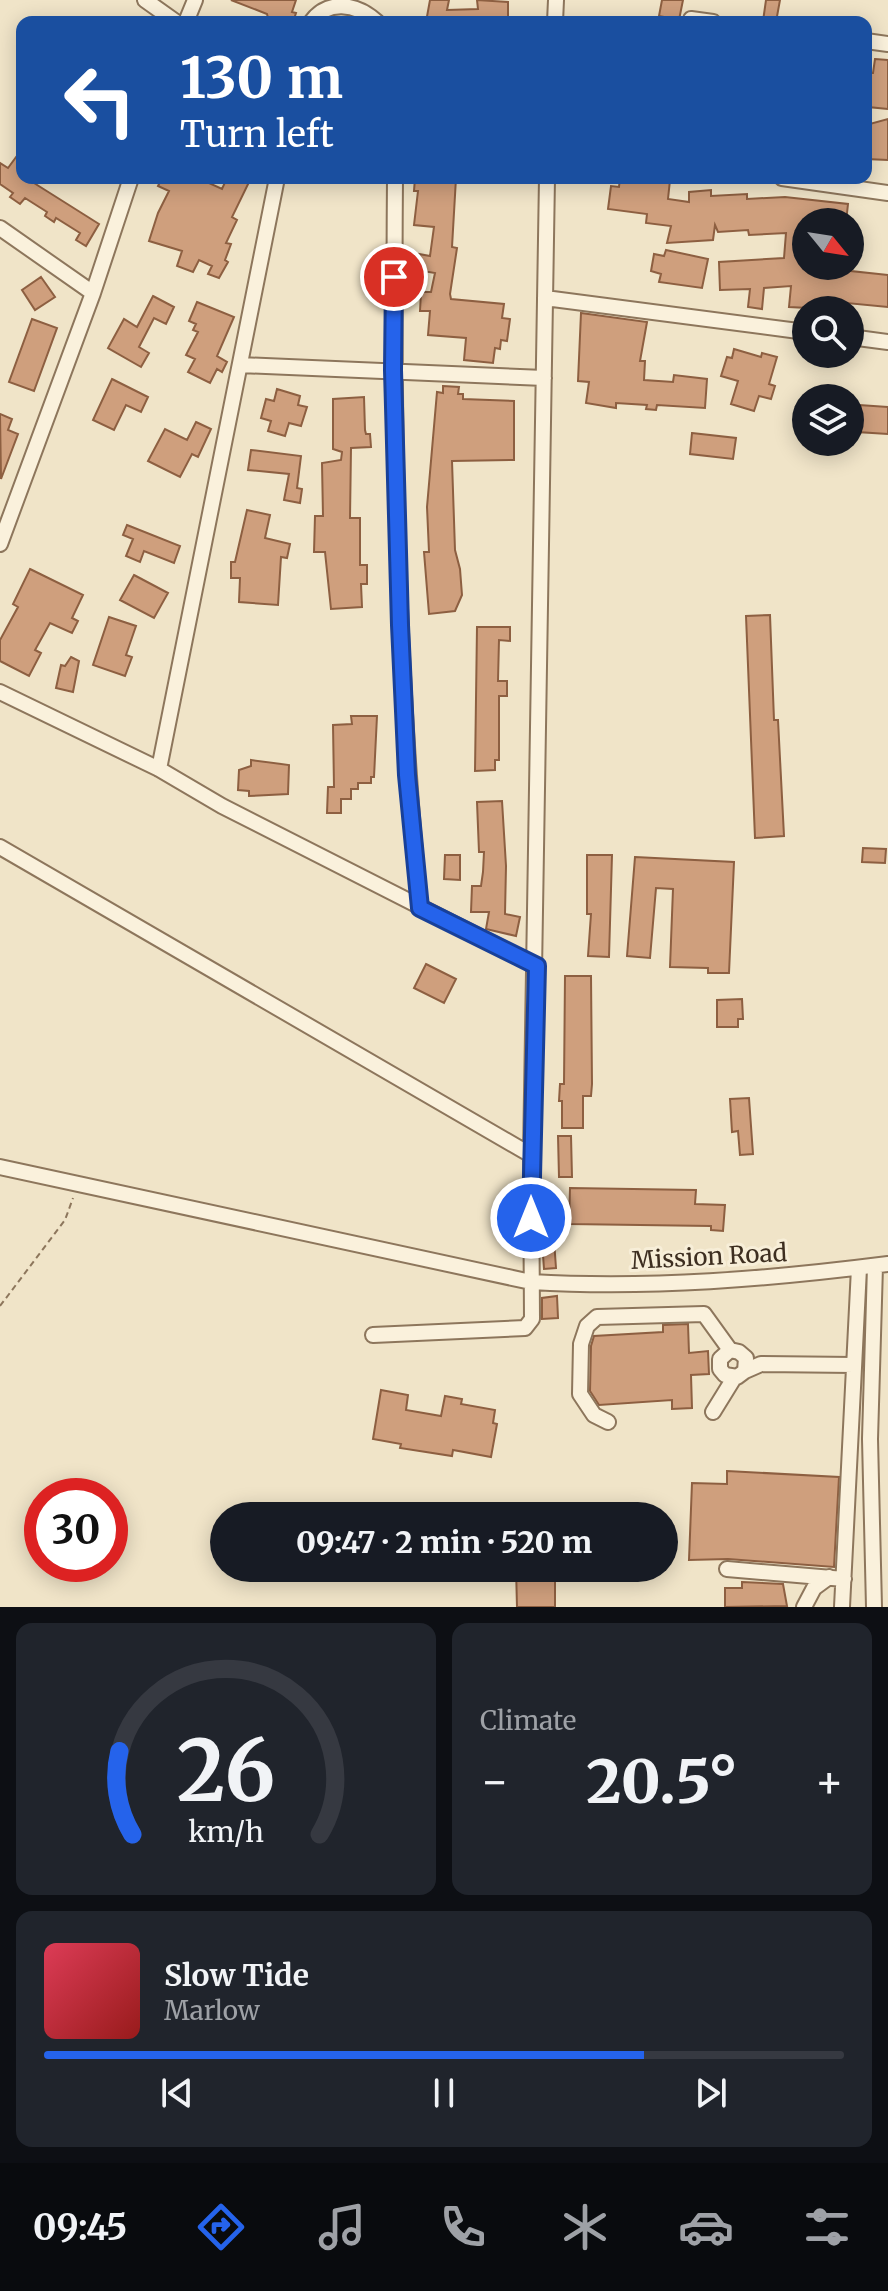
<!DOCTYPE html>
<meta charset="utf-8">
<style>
:root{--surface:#171b24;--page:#20242c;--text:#f1f3f6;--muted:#9ea1a6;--line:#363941;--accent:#2563eb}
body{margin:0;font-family:Merriweather,serif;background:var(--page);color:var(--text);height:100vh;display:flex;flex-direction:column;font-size:30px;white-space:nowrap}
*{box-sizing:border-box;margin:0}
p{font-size:26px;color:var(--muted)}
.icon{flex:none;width:44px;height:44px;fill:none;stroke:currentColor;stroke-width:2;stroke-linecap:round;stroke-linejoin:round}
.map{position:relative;height:1607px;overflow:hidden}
.side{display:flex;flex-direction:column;gap:16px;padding:16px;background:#0d0f14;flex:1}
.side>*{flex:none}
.top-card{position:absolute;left:16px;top:16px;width:856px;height:168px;border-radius:16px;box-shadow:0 4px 20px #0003;background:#1a4fa0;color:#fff;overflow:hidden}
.needle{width:52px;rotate:120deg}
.buttons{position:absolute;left:792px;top:208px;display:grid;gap:16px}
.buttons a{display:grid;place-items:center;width:72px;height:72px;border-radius:50%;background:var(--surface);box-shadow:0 4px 20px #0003;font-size:40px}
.speed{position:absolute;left:24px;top:1478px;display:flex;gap:16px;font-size:40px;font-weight:700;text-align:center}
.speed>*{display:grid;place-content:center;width:104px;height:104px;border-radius:50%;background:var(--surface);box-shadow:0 4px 20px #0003;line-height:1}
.speed .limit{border:12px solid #d22;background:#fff;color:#111}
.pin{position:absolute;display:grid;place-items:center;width:68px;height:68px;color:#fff;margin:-34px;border:4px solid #fff;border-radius:50%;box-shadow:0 2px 8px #0007}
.me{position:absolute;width:88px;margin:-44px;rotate:0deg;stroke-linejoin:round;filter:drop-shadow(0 0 6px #0008)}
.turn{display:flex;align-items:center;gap:28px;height:168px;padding:0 32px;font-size:36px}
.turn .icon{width:104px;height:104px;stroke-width:2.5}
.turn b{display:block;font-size:56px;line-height:68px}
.big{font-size:60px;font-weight:800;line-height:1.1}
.side .tile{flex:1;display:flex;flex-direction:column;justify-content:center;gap:12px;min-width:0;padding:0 28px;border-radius:16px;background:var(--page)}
.side .dial{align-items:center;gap:0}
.dial svg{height:208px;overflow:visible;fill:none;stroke:var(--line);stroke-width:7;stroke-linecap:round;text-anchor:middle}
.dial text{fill:var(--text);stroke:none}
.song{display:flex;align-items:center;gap:24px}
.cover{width:96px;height:96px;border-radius:12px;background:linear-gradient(135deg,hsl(350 70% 55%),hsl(0 70% 35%))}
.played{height:8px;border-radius:4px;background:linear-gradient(90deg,var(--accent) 75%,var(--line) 75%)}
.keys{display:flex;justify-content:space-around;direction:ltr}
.heat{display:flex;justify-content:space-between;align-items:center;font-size:44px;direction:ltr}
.side .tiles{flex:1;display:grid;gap:16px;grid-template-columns:1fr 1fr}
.tile:last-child{grid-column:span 2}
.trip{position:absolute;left:210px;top:1502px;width:468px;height:80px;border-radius:40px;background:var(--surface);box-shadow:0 4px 20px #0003;font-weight:800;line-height:80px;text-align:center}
.dock{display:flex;height:128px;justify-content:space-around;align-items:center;background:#090b0e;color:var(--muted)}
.dock .icon{width:56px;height:56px}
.dock .on{color:var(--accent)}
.dock b{font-size:36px;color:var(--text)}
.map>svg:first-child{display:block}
.building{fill:#cf9f7d;stroke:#8d5f41;stroke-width:2}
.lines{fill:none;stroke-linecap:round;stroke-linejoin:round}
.minor-casing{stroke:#8d765c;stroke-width:18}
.path{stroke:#8d765c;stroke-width:2;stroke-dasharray:6 4;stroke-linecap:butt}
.minor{stroke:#faf1dc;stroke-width:14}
.route-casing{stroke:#184099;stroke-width:20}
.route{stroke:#2563eb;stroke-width:14}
.labels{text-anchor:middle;stroke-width:6;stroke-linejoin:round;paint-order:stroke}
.street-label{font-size:24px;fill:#3d2e20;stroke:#f7eed8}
</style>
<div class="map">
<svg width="888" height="1607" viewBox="0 0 888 1607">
<rect width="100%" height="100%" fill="#f0e4c8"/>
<path class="building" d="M231 0H296L292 12 296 13 293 22H269L267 14Z
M430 0H449L447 10 478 9 477 0 508 2V22H426Z
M662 0H683L679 20 659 16Z
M766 0H780L776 22 763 21Z
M875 59 888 60V109L868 107 866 73H873Z
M888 119V160L866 159V125Z
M22 149V178H37L34 183 99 224 86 246 76 240 80 233 56 218 54 222 45 216 47 212 25 198 20 204 10 197 13 193 0 184V163L8 168Z
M162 178H198L222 189 227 178H251L232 217 237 220 226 243 231 244 225 260 228 262 219 278 208 274 212 266 199 260 193 272 177 266 182 251 149 241 158 213 169 191 158 186Z
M415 178H456L452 247 457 248 450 294 451 299 504 304 502 318 510 319 507 341 501 340 500 349 495 348 493 363 464 360 466 338 428 335 430 311H420L421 292H431L435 273 417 270 419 254 430 256 434 227 414 225 418 191H414Z
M620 178 670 180 668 199 689 202V192L711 190V196L747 194V199L785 197 848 204 846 222H806L803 257H806V266L851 268V271L888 275V307L847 303V310L789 307 791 286 764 288 762 309 748 307 750 289 720 290 719 262 784 258 786 233 749 235 748 230 718 232 715 225 713 240 667 243 671 226 646 223 647 214 608 209 611 186 619 187Z
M666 250 708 259 702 288 659 282 661 274 651 271 654 254 664 256Z
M41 277 55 297 35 310 22 290Z
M153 296 174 307 166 324 154 318 139 347 149 353 141 367 108 348 124 319 137 327Z
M197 302 234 317 217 356 227 362 222 372 217 369 210 383 188 372 195 359 186 355 198 332 193 330 196 324 189 321Z
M581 313 647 322 640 361H645L644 380 673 382 674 375 707 379 705 408 657 405 656 410 646 409 647 405 616 403V408L586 403 589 382 578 381Z
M32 319 57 328 34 391 9 382Z
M734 349 761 357 762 353 777 357 769 384 775 386 771 399 759 396 754 411 731 404 738 381 721 376 727 357 732 358Z
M112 379 148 397 141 412 126 405 114 430 93 420Z
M443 386 459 387 458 394H463V399L514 401V460L452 461 455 550 460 569 462 595 455 611 429 614 424 552H429L427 507 437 392 443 393Z
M277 389 300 396 298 405 307 407 301 426 289 423 285 436 268 431 271 421 261 418 266 399 274 401Z
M364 397 365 430 366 434H370L371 447 351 448 350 518H360V565H367V584H361L362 607 331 609 325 552H314L315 516H323L322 463 341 460 342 452 333 449V399Z
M859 405 888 407V434L857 432Z
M0 414 12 419 8 430 18 434 1 479Z
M196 422 211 429 198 457 192 454 180 477 148 461 165 429 187 440Z
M692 433 736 438 733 459 690 454Z
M251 450 301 456 297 488 302 489 300 503 284 500 289 474 248 470Z
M247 510 270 515 265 538 290 544 287 558 281 557 278 605 239 602 240 578H231V562H235Z
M127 525 180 546 174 563 144 551 140 562 126 556 133 539 123 535Z
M30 569 83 595 72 618 78 621 72 633 50 623 35 650 41 653 29 676 0 661V640L18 607 13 604Z
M134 575 168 593 154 618 120 600Z
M770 615 774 720H778L784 836 755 838 746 616Z
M109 617 136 626 126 655 132 657 125 676 93 665Z
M477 627H510V641L499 640 498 681H507V696H499V760H495V770L475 771Z
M71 657 79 661 73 692 56 688 61 665 65 666Z
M351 716H377L374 777H371V783H358V789H351V799H341V813H327L328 787H334L333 725 352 724Z
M251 760 289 765 288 794 249 796V791L238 790 239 770 251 766Z
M502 801 506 866 505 914 520 917 516 936 486 929 489 912H471L472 886H481L483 872 484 852H479L477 802Z
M863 848 886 849 885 863 862 862Z
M445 855H460V880L444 879Z
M587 855H612L609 957 588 956 591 914H587Z
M635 857 734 862 729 973H708V968L670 967 673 889 656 888 650 958 627 956Z
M426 964 456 979 444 1003 414 988Z
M565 976H591L592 1084 591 1096H583V1128H562V1101H559L560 1084H564Z
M742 999 743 1019H738V1027H717V1000Z
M749 1098 753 1154 740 1155 738 1131 732 1132 730 1099Z
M558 1136H571L572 1177H559Z
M570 1188 696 1190 695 1204 725 1205 723 1231 711 1230V1226L569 1224Z
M554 1240 556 1268 544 1269 542 1241Z
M557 1296 558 1318 542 1319V1298Z
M688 1324 689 1353 708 1351 709 1374 691 1375 692 1408 672 1409V1400L599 1405 590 1391 591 1346 594 1336 663 1332V1325Z
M381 1390 408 1395 406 1410 441 1416 445 1396 462 1399 461 1404 495 1410 493 1423 497 1424 491 1457 453 1450 452 1456 400 1448 401 1444 373 1439Z
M727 1471 839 1477 834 1567 728 1559 689 1560 692 1483 727 1484Z
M516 1568H555V1607H517Z
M742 1582 783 1584 787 1606 725 1607V1588H742Z"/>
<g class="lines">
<defs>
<path id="minor" d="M145 0 176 22
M691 19 713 22
M186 22 195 0
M311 22C327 0 355 2 377 22
M555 22 556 0
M866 41 888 44
M395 178C393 421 396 665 420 908
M782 178 888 193
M0 228 93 293
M545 298 806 332
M850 337 888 342
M240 365 544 378
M0 544 93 293 131 178
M0 692 159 769 222 806 537 966
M159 769 277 178
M0 847 531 1155
M0 1167 531 1282C650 1289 770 1279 888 1264
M373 1335 525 1328 532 1319 531 1155 547 178
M745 1371 761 1364 854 1365
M713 1412 734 1378
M608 1422 594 1415 580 1394 581 1344 587 1326 597 1317 704 1314 730 1350 739 1352 746 1358 745 1371 737 1377 725 1375 720 1369V1359L730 1350
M727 1569 844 1579
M804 1607 814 1588 829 1577
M842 1607 859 1268
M874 1607 870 1439 875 1266"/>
</defs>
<use href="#minor" class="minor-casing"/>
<path class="path" d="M0 1306 65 1220 73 1198"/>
<use href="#minor" class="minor"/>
</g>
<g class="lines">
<defs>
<path id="route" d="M394 277 393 370 400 625 407 775 420 908 537 966 531 1218"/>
</defs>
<use href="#route" class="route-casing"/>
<use href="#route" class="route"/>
</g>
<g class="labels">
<g class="street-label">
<text transform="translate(709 1257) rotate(-3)" y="8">Mission Road</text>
</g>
</g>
</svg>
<div class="buttons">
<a><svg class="needle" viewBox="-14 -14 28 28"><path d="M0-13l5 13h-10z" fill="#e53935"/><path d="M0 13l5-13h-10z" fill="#9ea1a6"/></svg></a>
<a><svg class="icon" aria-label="search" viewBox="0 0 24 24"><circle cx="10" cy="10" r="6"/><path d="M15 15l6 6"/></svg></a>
<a><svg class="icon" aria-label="layers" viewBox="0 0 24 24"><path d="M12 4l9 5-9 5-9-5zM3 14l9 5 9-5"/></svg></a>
</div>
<div class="speed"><div class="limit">30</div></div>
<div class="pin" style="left:394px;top:277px;background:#d93025"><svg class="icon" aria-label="arrive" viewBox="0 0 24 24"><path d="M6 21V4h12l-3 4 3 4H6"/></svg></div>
<svg class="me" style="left:531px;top:1218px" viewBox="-20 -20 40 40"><circle r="17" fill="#2563eb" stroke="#fff" stroke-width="3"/><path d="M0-11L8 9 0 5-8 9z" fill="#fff"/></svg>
<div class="trip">09:47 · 2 min · 520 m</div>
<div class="top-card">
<div class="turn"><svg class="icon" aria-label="left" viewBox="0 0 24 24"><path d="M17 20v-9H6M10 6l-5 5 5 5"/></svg><div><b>130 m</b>Turn left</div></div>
</div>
</div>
<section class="side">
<div class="tiles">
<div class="tile dial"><svg viewBox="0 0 100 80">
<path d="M14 69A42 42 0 1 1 86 69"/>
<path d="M14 69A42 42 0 0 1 9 37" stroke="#2563eb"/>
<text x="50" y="56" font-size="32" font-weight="700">26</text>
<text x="50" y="72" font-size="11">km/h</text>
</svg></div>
<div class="tile"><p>Climate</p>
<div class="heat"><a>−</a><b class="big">20.5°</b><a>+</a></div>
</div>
<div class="tile">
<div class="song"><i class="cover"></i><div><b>Slow Tide</b><p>Marlow</p></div></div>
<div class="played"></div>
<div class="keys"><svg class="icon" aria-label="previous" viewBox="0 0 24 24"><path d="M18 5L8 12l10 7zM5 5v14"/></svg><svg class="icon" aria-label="pause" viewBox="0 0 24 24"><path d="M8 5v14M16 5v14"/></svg><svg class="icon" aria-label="next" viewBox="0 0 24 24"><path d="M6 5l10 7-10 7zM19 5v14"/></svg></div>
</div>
</div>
</section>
<nav class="dock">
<b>09:45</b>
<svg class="icon on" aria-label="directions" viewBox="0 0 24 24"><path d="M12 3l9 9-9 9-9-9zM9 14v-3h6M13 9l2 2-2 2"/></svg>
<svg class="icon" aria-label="music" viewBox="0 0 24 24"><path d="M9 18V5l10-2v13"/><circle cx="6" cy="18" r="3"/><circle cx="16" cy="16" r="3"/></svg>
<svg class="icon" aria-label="phone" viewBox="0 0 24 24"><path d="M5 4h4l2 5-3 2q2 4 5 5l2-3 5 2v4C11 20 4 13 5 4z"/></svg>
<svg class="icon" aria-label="climate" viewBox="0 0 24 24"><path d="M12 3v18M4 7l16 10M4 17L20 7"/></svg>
<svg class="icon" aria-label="car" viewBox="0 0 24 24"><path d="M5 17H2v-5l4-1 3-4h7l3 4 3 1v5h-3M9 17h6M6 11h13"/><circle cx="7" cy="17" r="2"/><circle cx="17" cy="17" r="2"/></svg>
<svg class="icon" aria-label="filters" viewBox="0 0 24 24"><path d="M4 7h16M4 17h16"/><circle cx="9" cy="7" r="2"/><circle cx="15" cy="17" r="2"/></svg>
</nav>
